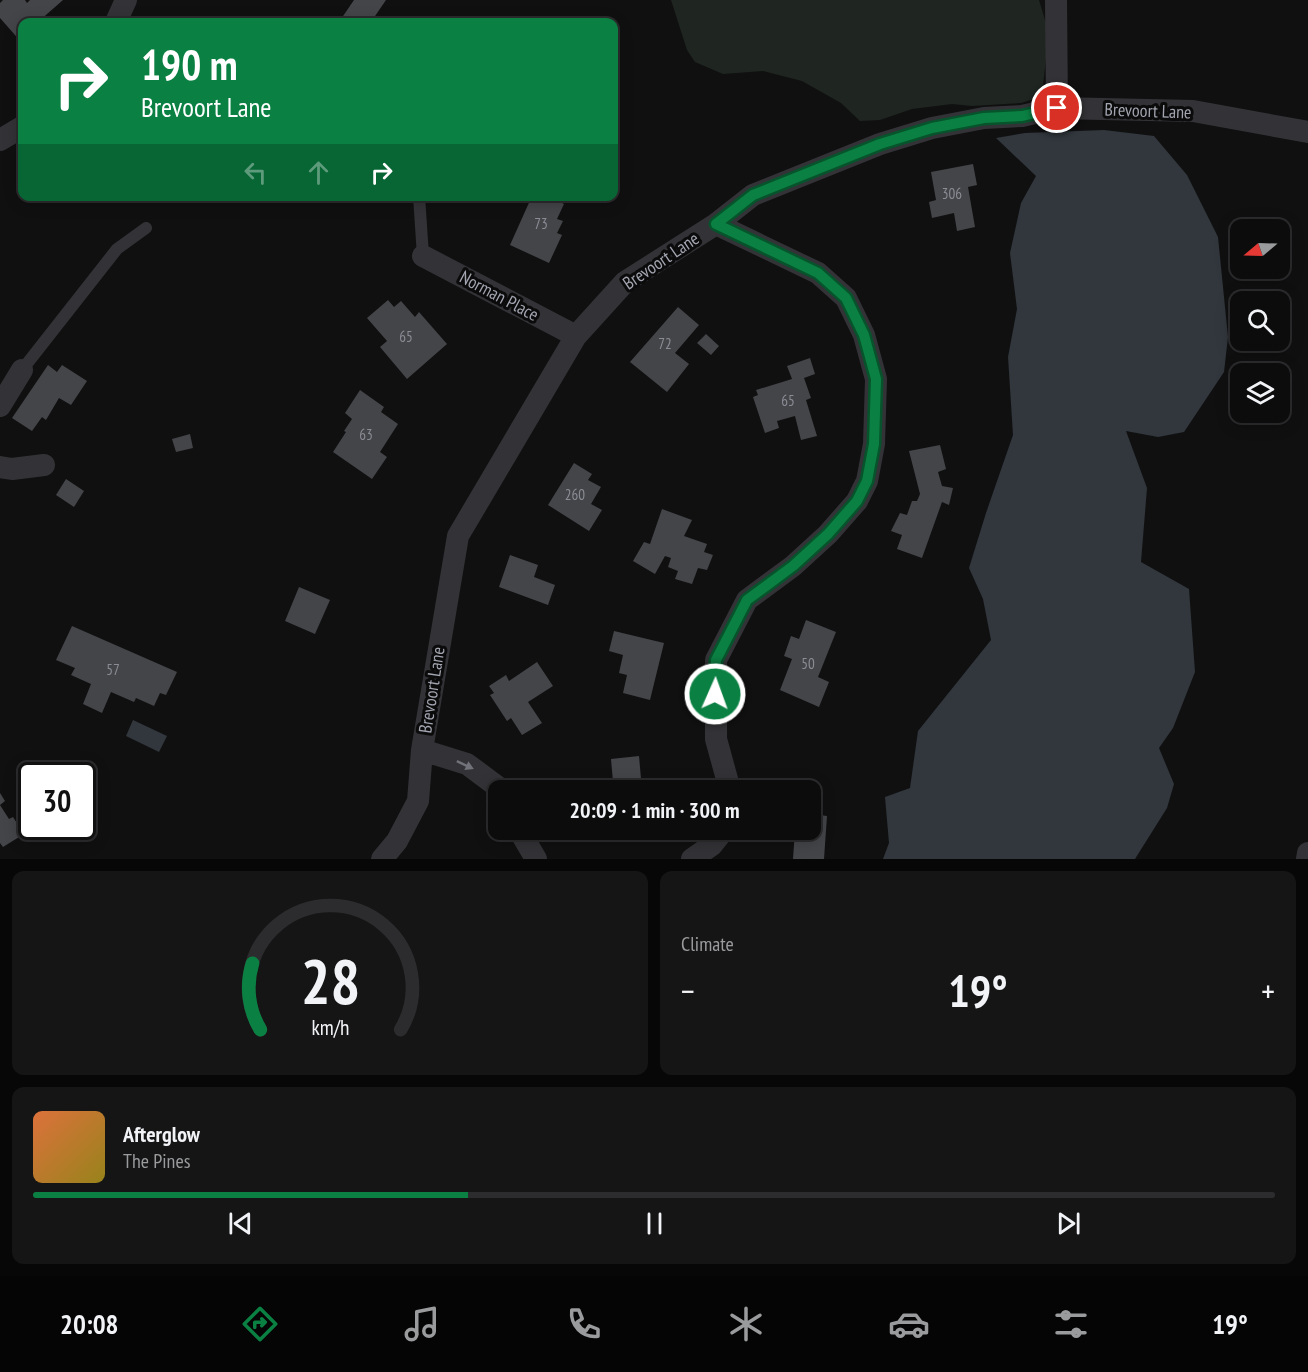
<!DOCTYPE html>
<meta charset="utf-8">
<style>
:root{--surface:#0c0c0d;--page:#151516;--text:#f1f3f6;--muted:#9a9b9d;--line:#2c2c2e;--accent:#0b8043}
body{margin:0;font-family:"PT Sans Narrow",sans-serif;background:var(--page);color:var(--text);height:100vh;display:flex;flex-direction:column;font-size:22px;white-space:nowrap}
*{box-sizing:border-box;margin:0}
p{font-size:20px;color:var(--muted)}
.icon{flex:none;width:33px;height:33px;fill:none;stroke:currentColor;stroke-width:2;stroke-linecap:round;stroke-linejoin:round}
.map{position:relative;height:859px;overflow:hidden}
.details{display:flex;flex-direction:column;gap:12px;padding:12px;background:#070707;flex:1}
.details>*{flex:none}
.banner{position:absolute;left:18px;top:18px;width:600px;height:183px;border-radius:12px;box-shadow:0 3px 15px #0003,0 0 0 2px var(--line);background:#0b8043;color:#fff;overflow:hidden}
.needle{width:39px;rotate:251deg}
.fabs{position:absolute;left:1230px;top:219px;display:grid;gap:12px}
.fabs a{display:grid;place-items:center;width:60px;height:60px;border-radius:12px;background:var(--surface);box-shadow:0 3px 15px #0003,0 0 0 2px var(--line);font-size:30px}
.speed{position:absolute;left:18px;top:762px;display:flex;gap:12px;font-size:30px;font-weight:700;text-align:center}
.speed>*{display:grid;place-content:center;width:78px;height:78px;border-radius:50%;background:var(--surface);box-shadow:0 3px 15px #0003,0 0 0 2px var(--line);line-height:1}
.speed .limit{border:3px solid #111;border-radius:9px;background:#fff;color:#111}
.pin{position:absolute;display:grid;place-items:center;width:51px;height:51px;color:#fff;margin:-26px;border:3px solid #fff;border-radius:50%;box-shadow:0 2px 6px #0007}
.me{position:absolute;width:66px;margin:-33px;rotate:2deg;stroke-linejoin:round;filter:drop-shadow(0 0 4px #0008)}
.turn{display:flex;align-items:center;gap:21px;height:126px;padding:0 24px;font-size:27px}
.turn .icon{width:78px;height:78px;stroke-width:2.5}
.turn b{display:block;font-size:42px;line-height:51px}
.lanes{display:flex;align-items:center;height:57px;padding:0 24px;background:#0003;justify-content:center;gap:30px;direction:ltr}
.lanes .off{opacity:.35}
.big{font-size:45px;font-weight:700;line-height:1.1}
.details .card{flex:1;display:flex;flex-direction:column;justify-content:center;gap:9px;min-width:0;padding:0 21px;border-radius:12px;background:var(--page)}
.details .dial{align-items:center;gap:0}
.dial svg{height:156px;overflow:visible;fill:none;stroke:var(--line);stroke-width:7;stroke-linecap:round;text-anchor:middle}
.dial text{fill:var(--text);stroke:none}
.song{display:flex;align-items:center;gap:18px}
.cover{width:72px;height:72px;border-radius:9px;background:linear-gradient(135deg,hsl(20 70% 55%),hsl(50 70% 35%))}
.played{height:6px;border-radius:3px;background:linear-gradient(90deg,var(--accent) 35%,var(--line) 35%)}
.keys{display:flex;justify-content:space-around;direction:ltr}
.heat{display:flex;justify-content:space-between;align-items:center;font-size:33px;direction:ltr}
.details .tiles{flex:1;display:grid;gap:12px;grid-template-columns:1fr 1fr}
.card:last-child{grid-column:span 2}
.trip{position:absolute;left:488px;top:780px;width:333px;height:60px;border-radius:12px;background:var(--surface);box-shadow:0 3px 15px #0003,0 0 0 2px var(--line);font-weight:700;line-height:60px;text-align:center}
.dock{display:flex;height:96px;justify-content:space-around;align-items:center;background:#050505;color:var(--muted)}
.dock .icon{width:42px;height:42px}
.dock .selected{color:var(--accent)}
.dock b{font-size:27px;color:var(--text)}
.map>svg:first-child{display:block}
.green{fill:#1f2520}
.water{fill:#31373d}
.building{fill:#444549}
.lines{fill:none;stroke-linecap:round;stroke-linejoin:round}
.service{stroke:#333337;stroke-width:12}
.minor{stroke:#333337;stroke-width:22}
.oneway{fill:#71727a}
.route-casing{stroke:#07532c;stroke-width:15}
.route{stroke:#0b8043;stroke-width:10}
.labels{text-anchor:middle;stroke-width:6;stroke-linejoin:round;paint-order:stroke}
.number-label{font-size:15px;fill:#8b8d96}
.street-label{font-size:18px;fill:#a3a5b0;stroke:#0b0b0c}
</style>
<div class="map">
<svg width="1308" height="859" viewBox="0 0 1308 859">
<rect width="100%" height="100%" fill="#101011"/>
<path class="green" d="M671 0H1039L1046 23V58L1043 86 1034 99 1021 103 972 106 952 104 912 109 880 120 860 121 841 103 802 81 763 71 723 74 695 62 687 50Z"/>
<path class="water" d="M1104 130 1154 136 1187 175 1218 237 1228 337 1224 372 1184 432 1158 437 1126 431 1147 488 1141 562 1189 589 1195 672 1173 728 1159 748 1174 784 1167 808 1135 859H883L889 843 885 797 910 788 918 731 991 640 983 599 969 568 986 513 1013 435 1008 357 1017 309 1010 253 1021 203 1036 176 996 138 1025 133Z
M133 720 167 736 159 752 126 736Z"/>
<path class="building" d="M3 0H25L27 3 30 0H63L38 22H22V43L0 18V3Z
M354 0H386L371 22H339Z
M973 164 977 185 968 187 975 227 957 231 954 213 932 218 929 202 936 200 931 172Z
M532 196H560L558 201 564 204 557 219 563 221 557 233 562 235 549 263 510 245Z
M388 300 394 307 401 301 415 317 419 312 447 344 407 379 380 347 387 341 367 318Z
M678 307 699 325 675 353 689 364 667 392 630 362Z
M706 334 719 346 711 355 697 343Z
M810 358 815 374 804 378 811 398 806 400 817 436 801 440 795 416 777 421 779 428 765 433 753 397 758 395 756 390 792 379 787 366Z
M48 365 57 372 62 365 87 381 71 405 59 398 46 420 42 417 32 431 12 418Z
M360 390 384 407 381 412 398 424 380 452 387 457 372 479 333 452 346 432 344 431 352 419 345 413Z
M190 434 193 448 176 452 172 439Z
M940 445 946 469 938 472 942 486 953 488 949 505 942 502 922 558 897 549 902 535 891 531 900 513 907 515 912 501H917L920 494 909 451Z
M574 463 592 474 588 480 601 487 591 504 602 510 589 531 548 505Z
M66 479 84 491 74 507 56 495Z
M662 509 692 520 684 536 707 544 704 552 713 555 707 570 698 568 692 584 675 579 678 571 668 567 671 558 665 556 655 574 633 561 644 542 650 544Z
M510 555 538 565 534 577 555 585 548 605 499 587Z
M299 587 330 600 315 634 285 621Z
M806 620 836 632 818 677 829 682 819 707 780 690 792 659 784 656 791 636 799 639Z
M72 626 177 672 166 695 160 693 154 706 136 698 134 702 111 692 102 713 83 704 91 684 71 675 75 668 56 660Z
M614 631 664 643 650 700 623 693 627 675 619 673 623 655 609 651Z
M537 662 553 686 528 702 542 723 522 735 511 718 507 721 490 695 494 693 489 686 506 675 509 681Z
M639 756 642 790H609L608 782H613L611 759Z
M810 790H821L820 815 827 816 824 859H793L795 830H810Z
M0 793 5 801 0 805 9 819 13 817 24 834 3 847 0 843Z
M613 830H645V831L629 833V838L614 840Z"/>
<g class="lines">
<path class="service" d="M419 196 423 256
M22 370 117 249 146 228"/>
<path class="minor" d="M1056 0 1057 108
M116 22 126 0
M0 140 22 127
M716 224 818 273 846 298 864 335 876 379 874 444 867 481 857 501 828 534 793 566 747 600 716 660V739L730 790
M423 256 576 336
M0 406 22 370
M0 467 12 469 44 465
M422 750 467 764 502 790
M519 830 536 859
M382 859 397 841 418 801 422 750 458 536 576 336 625 282 716 224 753 195 880 144 932 128 984 118 1022 116 1057 108 1193 111 1308 132
M692 859 712 845 724 830
M1307 859 1308 853"/>
</g>
<defs><path id="oneway-solid" d="M-6-.8H1V-3.2L6.5 0L1 3.2V.8H-6Z" transform="scale(1.5)"/></defs>
<use class="oneway" href="#oneway-solid" transform="translate(465 765) rotate(25)"/>
<g class="lines">
<defs>
<path id="route" d="M715 694 716 660 747 600 793 566 828 534 857 501 867 481 874 444 876 379 864 335 846 298 818 273 716 224 753 195 880 144 932 128 984 118 1022 116 1057 108"/>
</defs>
<use href="#route" class="route-casing"/>
<use href="#route" class="route"/>
</g>
<g class="labels">
<g class="number-label">
<text x="952" y="199">306</text>
<text x="541" y="229">73</text>
<text x="406" y="342">65</text>
<text x="665" y="349">72</text>
<text x="788" y="406">65</text>
<text x="366" y="440">63</text>
<text x="575" y="500">260</text>
<text x="808" y="669">50</text>
<text x="113" y="675">57</text>
</g>
<g class="street-label">
<text transform="translate(1148 111) rotate(2)" y="6">Brevoort Lane</text>
<text transform="translate(661 261) rotate(-34)" y="6">Brevoort Lane</text>
<text transform="translate(499 296) rotate(28)" y="6">Norman Place</text>
<text transform="translate(432 690) rotate(-81)" y="6">Brevoort Lane</text>
</g>
</g>
</svg>
<div class="fabs">
<a><svg class="needle" viewBox="-14 -14 28 28"><path d="M0-13l5 13h-10z" fill="#e53935"/><path d="M0 13l5-13h-10z" fill="#9a9b9d"/></svg></a>
<a><svg class="icon" aria-label="search" viewBox="0 0 24 24"><circle cx="10" cy="10" r="6"/><path d="M15 15l6 6"/></svg></a>
<a><svg class="icon" aria-label="layers" viewBox="0 0 24 24"><path d="M12 4l9 5-9 5-9-5zM3 14l9 5 9-5"/></svg></a>
</div>
<div class="speed"><div class="limit">30</div></div>
<div class="pin" style="left:1057px;top:108px;background:#d93025"><svg class="icon" aria-label="arrive" viewBox="0 0 24 24"><path d="M6 21V4h12l-3 4 3 4H6"/></svg></div>
<svg class="me" style="left:715px;top:694px" viewBox="-20 -20 40 40"><circle r="17" fill="#0b8043" stroke="#fff" stroke-width="3"/><path d="M0-11L8 9 0 5-8 9z" fill="#fff"/></svg>
<div class="trip">20:09 · 1 min · 300 m</div>
<div class="banner">
<div class="turn"><svg class="icon" aria-label="right" viewBox="0 0 24 24"><path d="M7 20v-9h11M14 6l5 5-5 5"/></svg><div><b>190 m</b>Brevoort Lane</div></div>
<div class="lanes"><svg class="icon off" aria-label="left" viewBox="0 0 24 24"><path d="M17 20v-9H6M10 6l-5 5 5 5"/></svg><svg class="icon off" aria-label="ahead" viewBox="0 0 24 24"><path d="M12 20V5M6 11l6-6 6 6"/></svg><svg class="icon" aria-label="right" viewBox="0 0 24 24"><path d="M7 20v-9h11M14 6l5 5-5 5"/></svg></div>
</div>
</div>
<section class="details">
<div class="tiles">
<div class="card dial"><svg viewBox="0 0 100 80">
<path d="M14 69A42 42 0 1 1 86 69"/>
<path d="M14 69A42 42 0 0 1 10 35" stroke="#0b8043"/>
<text x="50" y="56" font-size="32" font-weight="700">28</text>
<text x="50" y="72" font-size="11">km/h</text>
</svg></div>
<div class="card"><p>Climate</p>
<div class="heat"><a>−</a><b class="big">19°</b><a>+</a></div>
</div>
<div class="card">
<div class="song"><i class="cover"></i><div><b>Afterglow</b><p>The Pines</p></div></div>
<div class="played"></div>
<div class="keys"><svg class="icon" aria-label="previous" viewBox="0 0 24 24"><path d="M18 5L8 12l10 7zM5 5v14"/></svg><svg class="icon" aria-label="pause" viewBox="0 0 24 24"><path d="M8 5v14M16 5v14"/></svg><svg class="icon" aria-label="next" viewBox="0 0 24 24"><path d="M6 5l10 7-10 7zM19 5v14"/></svg></div>
</div>
</div>
</section>
<nav class="dock">
<b>20:08</b>
<svg class="icon selected" aria-label="directions" viewBox="0 0 24 24"><path d="M12 3l9 9-9 9-9-9zM9 14v-3h6M13 9l2 2-2 2"/></svg>
<svg class="icon" aria-label="music" viewBox="0 0 24 24"><path d="M9 18V5l10-2v13"/><circle cx="6" cy="18" r="3"/><circle cx="16" cy="16" r="3"/></svg>
<svg class="icon" aria-label="phone" viewBox="0 0 24 24"><path d="M5 4h4l2 5-3 2q2 4 5 5l2-3 5 2v4C11 20 4 13 5 4z"/></svg>
<svg class="icon" aria-label="climate" viewBox="0 0 24 24"><path d="M12 3v18M4 7l16 10M4 17L20 7"/></svg>
<svg class="icon" aria-label="car" viewBox="0 0 24 24"><path d="M5 17H2v-5l4-1 3-4h7l3 4 3 1v5h-3M9 17h6M6 11h13"/><circle cx="7" cy="17" r="2"/><circle cx="17" cy="17" r="2"/></svg>
<svg class="icon" aria-label="filters" viewBox="0 0 24 24"><path d="M4 7h16M4 17h16"/><circle cx="9" cy="7" r="2"/><circle cx="15" cy="17" r="2"/></svg>
<b>19°</b>
</nav>
